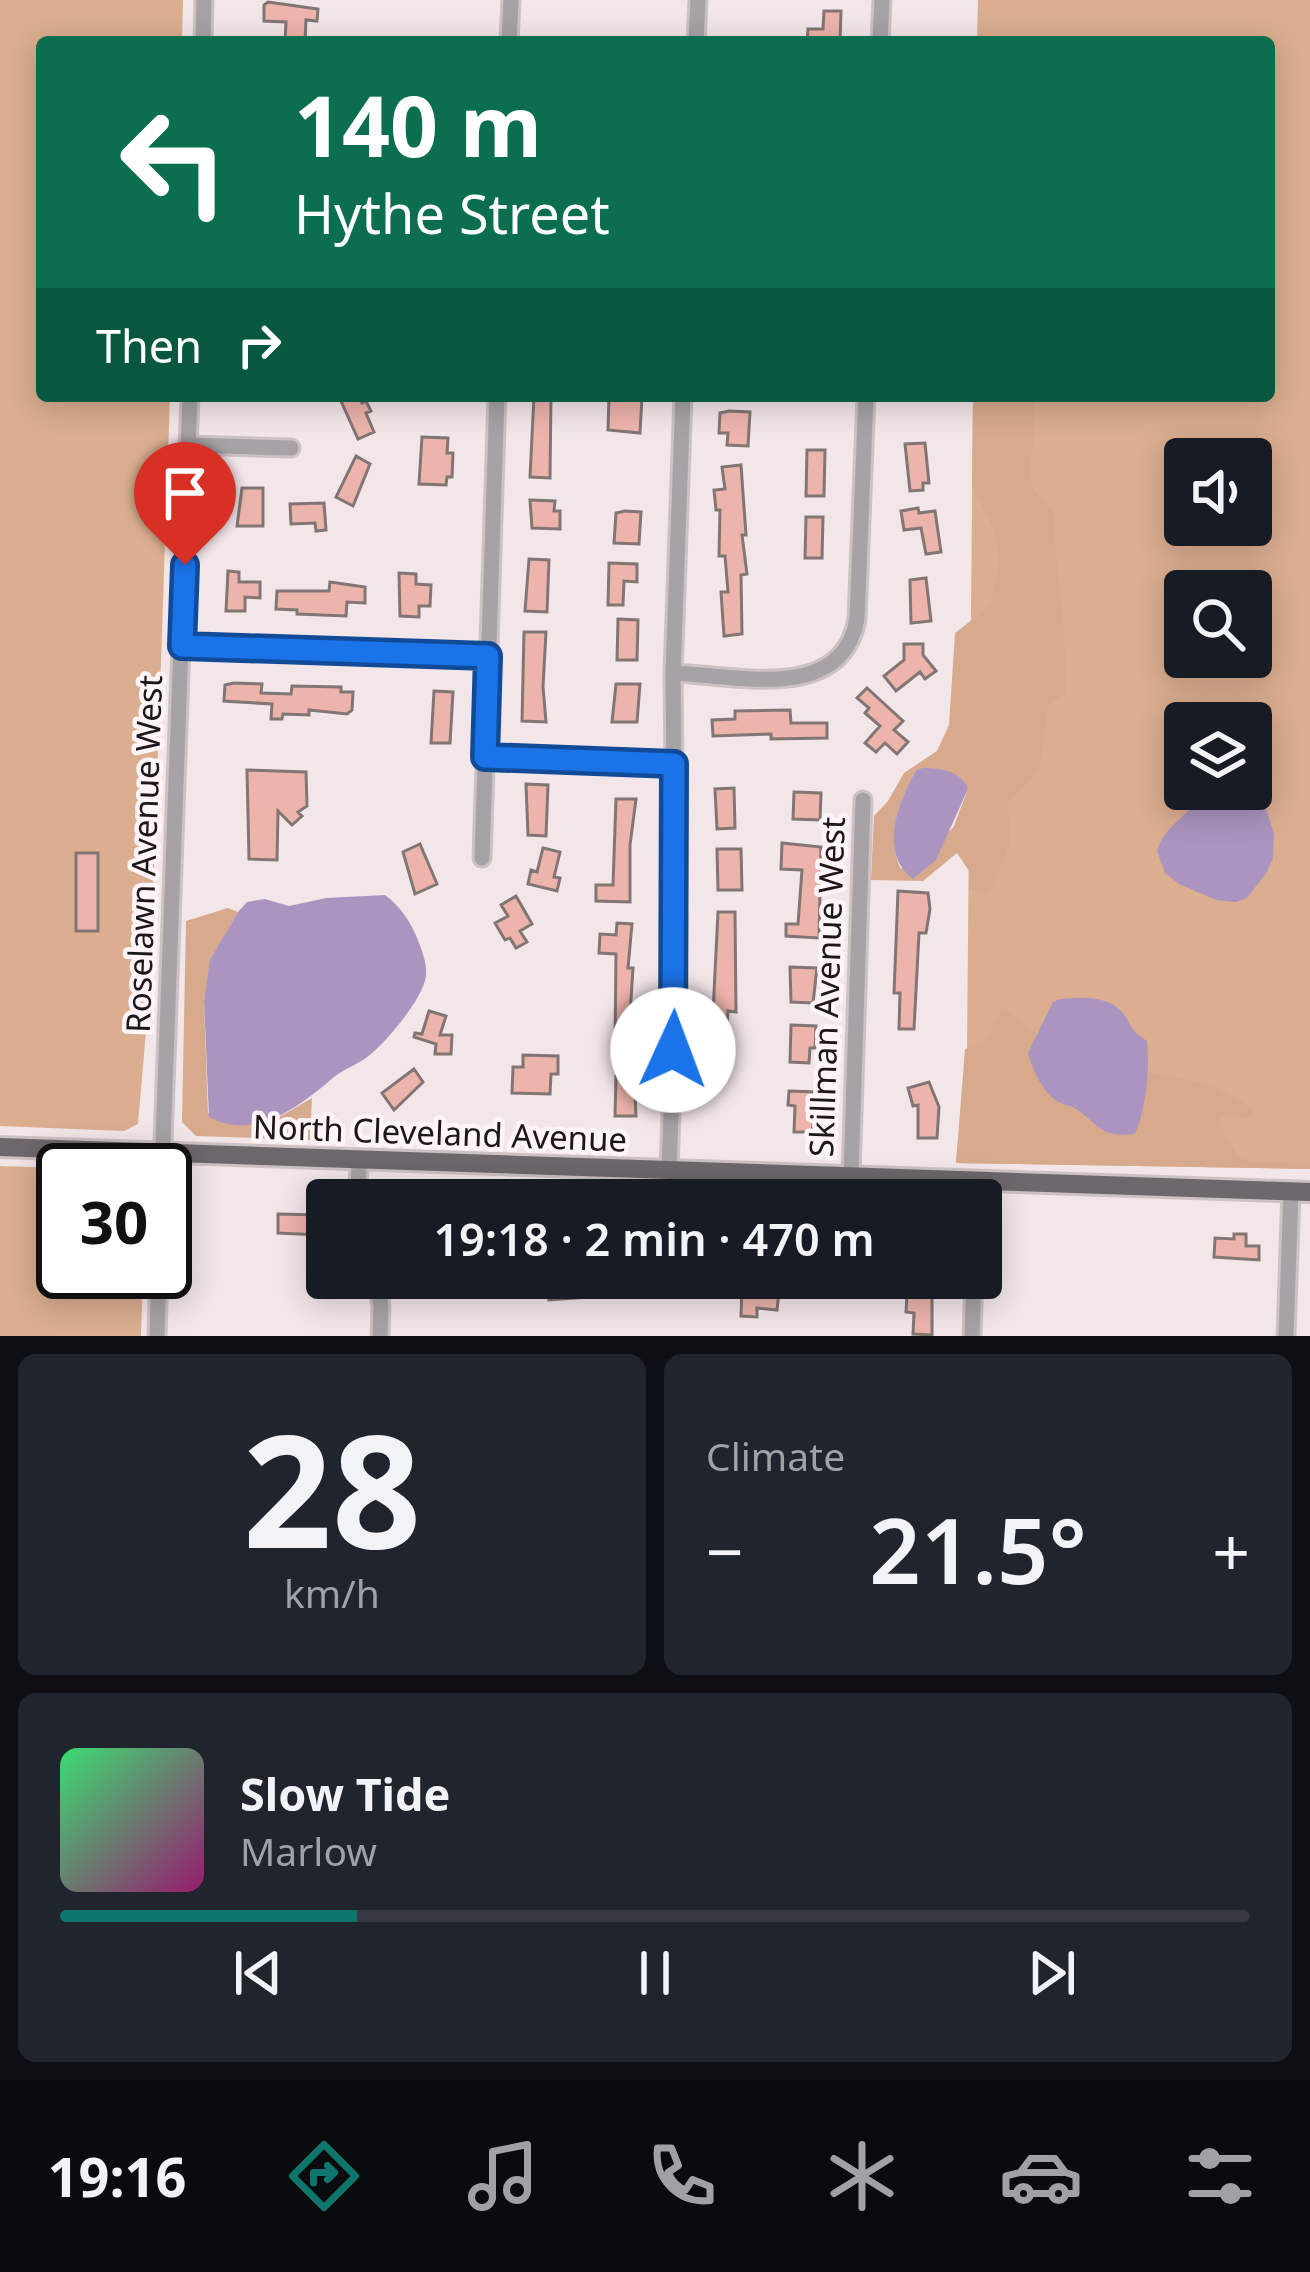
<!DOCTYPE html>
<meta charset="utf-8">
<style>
:root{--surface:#171b24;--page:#20242c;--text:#f1f3f6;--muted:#9ea1a6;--line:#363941;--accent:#0f766e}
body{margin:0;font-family:"Noto Sans",sans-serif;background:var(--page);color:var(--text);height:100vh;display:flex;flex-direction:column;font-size:45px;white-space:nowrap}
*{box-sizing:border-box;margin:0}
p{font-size:39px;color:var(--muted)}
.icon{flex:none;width:66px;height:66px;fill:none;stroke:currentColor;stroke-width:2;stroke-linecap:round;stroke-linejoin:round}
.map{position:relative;height:1336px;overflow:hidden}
.sheet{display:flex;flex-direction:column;gap:18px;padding:18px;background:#0d0f14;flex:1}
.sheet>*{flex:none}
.guide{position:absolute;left:36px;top:36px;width:1239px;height:366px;border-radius:12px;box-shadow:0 6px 30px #0003;background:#0b6e4f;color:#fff;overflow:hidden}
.controls{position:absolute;left:1164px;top:438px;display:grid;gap:24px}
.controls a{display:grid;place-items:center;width:108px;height:108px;border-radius:12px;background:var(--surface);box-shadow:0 6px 30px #0003;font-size:60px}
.speed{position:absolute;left:36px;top:1143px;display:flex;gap:24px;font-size:60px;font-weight:700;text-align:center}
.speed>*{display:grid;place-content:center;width:156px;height:156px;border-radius:50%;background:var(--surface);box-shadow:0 6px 30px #0003;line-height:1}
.speed .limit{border:6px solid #111;border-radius:18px;background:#fff;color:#111}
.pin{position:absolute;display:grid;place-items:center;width:102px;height:102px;color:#fff;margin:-123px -51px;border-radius:50% 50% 50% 0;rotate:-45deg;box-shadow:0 0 12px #0007}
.pin .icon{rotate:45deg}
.me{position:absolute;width:132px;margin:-66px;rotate:2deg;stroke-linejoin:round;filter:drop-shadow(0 0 9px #0008)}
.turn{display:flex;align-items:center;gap:42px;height:252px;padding:0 60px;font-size:54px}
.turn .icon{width:156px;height:156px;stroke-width:2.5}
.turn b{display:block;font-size:84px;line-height:102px}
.then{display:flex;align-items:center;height:114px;padding:0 60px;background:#0003;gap:24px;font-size:45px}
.big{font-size:90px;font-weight:600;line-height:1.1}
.sheet .card{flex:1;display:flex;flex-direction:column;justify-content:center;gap:18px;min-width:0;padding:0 42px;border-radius:18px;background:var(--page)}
.sheet .dial{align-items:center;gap:0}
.dial b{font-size:156px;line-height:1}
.song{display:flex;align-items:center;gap:36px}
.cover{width:144px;height:144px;border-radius:18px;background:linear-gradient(135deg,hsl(140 70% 55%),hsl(320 70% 35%))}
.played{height:12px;border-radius:6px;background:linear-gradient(90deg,var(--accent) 25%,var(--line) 25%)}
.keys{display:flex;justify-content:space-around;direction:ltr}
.heat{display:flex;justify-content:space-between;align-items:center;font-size:66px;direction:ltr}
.sheet .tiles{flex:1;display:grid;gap:18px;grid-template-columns:1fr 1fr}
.card:last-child{grid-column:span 2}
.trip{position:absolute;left:306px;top:1179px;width:696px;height:120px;border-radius:12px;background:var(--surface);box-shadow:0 6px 30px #0003;font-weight:600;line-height:120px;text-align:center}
.menu{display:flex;height:192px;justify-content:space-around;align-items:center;background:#090b0e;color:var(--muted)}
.menu .icon{width:84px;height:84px}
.menu .current{color:var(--accent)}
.menu b{font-size:54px;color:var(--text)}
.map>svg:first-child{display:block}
.green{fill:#dbae90;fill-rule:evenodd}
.forest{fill:#d8aa8d;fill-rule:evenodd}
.water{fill:#ab95c0}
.building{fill:#edb4ac;stroke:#817674;stroke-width:3}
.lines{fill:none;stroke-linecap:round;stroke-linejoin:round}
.minor-casing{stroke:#ccc1c3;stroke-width:21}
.major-casing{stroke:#ccc1c3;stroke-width:24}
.minor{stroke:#a6a2a5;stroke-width:15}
.major{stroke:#6e676c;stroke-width:18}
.route-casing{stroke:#114b97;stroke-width:30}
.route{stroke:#1a73e8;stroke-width:21}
.labels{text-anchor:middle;stroke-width:9;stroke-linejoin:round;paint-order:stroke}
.street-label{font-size:33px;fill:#1c1718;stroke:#fff4f7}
</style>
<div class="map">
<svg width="1310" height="1336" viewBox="0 0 1310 1336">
<rect width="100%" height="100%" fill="#f3e6e9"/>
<path class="green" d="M0 0H183L182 42H42V396H170L150 985 138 1124 124 1131 0 1126Z
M978 0H1310V1169L956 1163 967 1048 973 396H1269V42H977ZM1185 459H1251V525H1185ZM1185 591H1251V657H1185ZM1185 723H1251V789H1185Z
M0 1166 119 1170H63V1272H143L141 1336H0Z"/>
<path class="forest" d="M973 396H1034C1034 413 1036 431 1033 448 1027 481 1028 487 1053 510 1056 572 1068 633 1065 694L1048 705 1040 769 1008 803 1010 845 989 892 969 889V871L957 853 923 881 871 880 874 816 888 801 904 773 937 751 949 725 955 633 991 605 999 564 995 532 972 486ZM916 770 968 789 953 828 901 869C885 837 900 799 916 770Z
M228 908 238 912 211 960 204 1001 208 1113 279 1117 312 1098 310 1140 196 1136 182 1122 186 921Z
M1002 1008 1039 1035 1028 1053C1040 1096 1065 1097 1092 1125L1141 1120 1146 1073C1188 1077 1220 1085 1254 1110L1251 1117C1240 1120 1230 1111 1220 1117V1125L1239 1158 1256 1162 1310 1163V1169L956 1163 965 1049 984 1044Z"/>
<path class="water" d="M923 768C940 768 962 771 968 789L936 860 913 879C878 853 898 802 916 770Z
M1204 789H1235L1266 809 1274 834 1273 858 1267 872 1247 898 1236 902 1216 900 1179 884 1165 873 1157 851C1164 824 1192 816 1204 789Z
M385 895C401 907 410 921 418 940 422 951 427 963 426 976 423 999 385 1044 366 1058 356 1065 344 1069 334 1077 301 1105 256 1142 209 1117L204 1001 210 960 238 912 247 902 265 899 289 906 326 898Z
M1060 999C1078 997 1107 995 1121 1011 1134 1026 1126 1027 1147 1041 1150 1070 1146 1108 1135 1134 1101 1138 1100 1126 1076 1109 1071 1105 1064 1105 1058 1102 1042 1091 1033 1071 1028 1053L1053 1002Z"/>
<path class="building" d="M268 2 318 9 317 21 306 20 305 42H285L286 22 264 21V5Z
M824 11H841L840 42H807L808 29H823Z
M351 396H358L362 403 366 401 371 411 366 413 374 432 358 439 341 401Z
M534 396H551L550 478 530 477Z
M609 396H642L640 433 608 430Z
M729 411 750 412 748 446 727 445 728 433H719L720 413Z
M422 437 448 438 447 453H453L452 477H447L446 485 419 484Z
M925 443 929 483H923V490L910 491 905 444Z
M807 450H825L824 496H806Z
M356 456 370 464 353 506 336 497Z
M741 465 746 535H742L747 574 741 575 742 634 724 636 721 592H728L725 556H719L720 510H716L714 490 725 489 722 467Z
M242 488H263V526H237Z
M530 500 555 501 554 511H560V529L532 528Z
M324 503 326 530 316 531 315 523 291 524 290 504Z
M918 508 919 513 935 511 941 552 926 554 921 528 904 530 901 511Z
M625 511 641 512 639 544 614 543 616 513Z
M806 517H823L822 558H805Z
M529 559 549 560 547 612 525 611Z
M609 563 637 564V582L624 581 623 605H608Z
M228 571 239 572V582H260V598L245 597V611H226Z
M399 573 416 574V584L431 585 430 606H419V617L400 616Z
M926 578 931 621 911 623 910 580Z
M330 582 365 587V603L347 602 346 616 297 614V610L276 609 277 591H329Z
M618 619 638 620 637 660H617Z
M524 632H546L543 687 546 722 522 721Z
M904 644H923V655L936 671 925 679 920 672 896 691 884 676 904 660Z
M234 683 262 684 261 693 291 694 292 686 341 687V692H353L352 710 347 714 309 710V715L283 714 282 719H271L272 704 224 701 225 685Z
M616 684H640L637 722H612Z
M867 688 903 721 894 730 908 742 897 754 885 743 876 752 865 743 880 726 865 713 869 708 857 698Z
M434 691 453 692 450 743H431Z
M790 710 791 723H827V738L771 739V734L713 736 712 720 735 719V711Z
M247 770 306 772 307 806 298 812 302 816 292 825 278 811 277 860 249 859Z
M526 784 548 785 546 836 528 835Z
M734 788 735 828 717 829 715 789Z
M794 792 821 793 820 820 793 819Z
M616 799H636L630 845V902L596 901V885H613Z
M782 843 821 847 819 938 786 936V924H798L802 870 781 869Z
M420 844 437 884 415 894 403 852Z
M543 848 560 852 554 877 560 878 557 891 528 884 531 870 537 872Z
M717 849H741L742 890H718Z
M76 853H98V931H76Z
M898 891 928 893 930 909 926 933H919L914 1029H899L900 993H894Z
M516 896 532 924 520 931 527 942 516 948 510 938 505 940 495 923 508 916 501 905Z
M718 912H735L736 1012 728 1011 723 1085 691 1084V1073H710Z
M617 923 632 924 628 968H633L630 1016H636L634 1048 615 1047 616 954 599 953 600 934 616 935Z
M790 967 817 968 813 1003 791 1002Z
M429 1011 446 1016 440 1035H452L451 1054H435L436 1044 414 1037 415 1033 422 1034Z
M791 1025 816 1026 815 1048H810L809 1063 790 1062Z
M523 1055 558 1056V1074H551L550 1094 512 1093 513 1067H523Z
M414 1069 423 1082 394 1110 382 1093Z
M616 1076H634L636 1116H615Z
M929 1082 939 1107 937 1138H918V1105L913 1106 908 1088Z
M789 1091 818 1092 812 1132H794L795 1106 788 1105Z
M278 1214 319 1215V1235L278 1233Z
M1234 1234H1246V1246H1259V1260L1214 1257 1215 1238 1234 1239Z
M548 1278H587L588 1297 549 1300Z
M742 1287 779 1291 777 1310 757 1308V1317L741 1316Z
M907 1294 932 1296V1335L913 1334 914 1313 906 1312Z"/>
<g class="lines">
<defs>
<path id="minor" d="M203 42 204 0
M509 42 511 0
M696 42 698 0
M880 42 882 0
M189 445 291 448
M182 645 488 656
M673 673C735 675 842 704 857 619L866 396
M485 757 674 764
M482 858 497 396
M162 1170 190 396
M669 1171 676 969 673 673 683 396
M851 1175 863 800
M358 1200 359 1161
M376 1278 381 1306 380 1336
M157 1336 159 1272
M972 1336 974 1278
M1286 1336 1291 1191"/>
<path id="major" d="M0 1147 1310 1192"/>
</defs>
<use href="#minor" class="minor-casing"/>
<use href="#major" class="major-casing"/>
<use href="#minor" class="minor"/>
<use href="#major" class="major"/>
</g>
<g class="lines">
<defs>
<path id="route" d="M185 565 182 646 488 656 485 757 674 764 673 1050"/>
</defs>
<use href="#route" class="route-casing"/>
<use href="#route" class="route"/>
</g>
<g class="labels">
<g class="street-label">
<text transform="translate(144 854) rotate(-88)" y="12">Roselawn Avenue West</text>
<text transform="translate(827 987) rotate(-88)" y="12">Skillman Avenue West</text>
<text transform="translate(440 1133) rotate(2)" y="12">North Cleveland Avenue</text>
</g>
</g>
</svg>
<div class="controls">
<a><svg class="icon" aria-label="sound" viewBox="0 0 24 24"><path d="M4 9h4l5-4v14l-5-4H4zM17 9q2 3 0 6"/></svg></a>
<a><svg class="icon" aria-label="search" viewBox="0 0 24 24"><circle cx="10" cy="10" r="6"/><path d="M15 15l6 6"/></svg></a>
<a><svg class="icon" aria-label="layers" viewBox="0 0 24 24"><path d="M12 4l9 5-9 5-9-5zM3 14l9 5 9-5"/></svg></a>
</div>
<div class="speed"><div class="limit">30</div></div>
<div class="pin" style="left:185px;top:565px;background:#d93025"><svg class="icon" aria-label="arrive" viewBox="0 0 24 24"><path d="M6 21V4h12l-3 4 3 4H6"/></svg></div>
<svg class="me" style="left:673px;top:1050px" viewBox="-20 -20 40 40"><circle r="19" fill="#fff"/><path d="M0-13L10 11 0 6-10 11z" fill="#1a73e8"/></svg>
<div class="trip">19:18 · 2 min · 470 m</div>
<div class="guide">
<div class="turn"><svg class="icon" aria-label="left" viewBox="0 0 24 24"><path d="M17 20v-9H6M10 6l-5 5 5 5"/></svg><div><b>140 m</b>Hythe Street</div></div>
<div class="then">Then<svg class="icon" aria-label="right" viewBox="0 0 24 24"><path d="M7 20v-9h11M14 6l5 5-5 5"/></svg></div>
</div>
</div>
<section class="sheet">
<div class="tiles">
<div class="card dial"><b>28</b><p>km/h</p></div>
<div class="card"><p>Climate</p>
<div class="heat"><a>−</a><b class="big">21.5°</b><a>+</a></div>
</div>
<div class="card">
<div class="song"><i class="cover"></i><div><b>Slow Tide</b><p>Marlow</p></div></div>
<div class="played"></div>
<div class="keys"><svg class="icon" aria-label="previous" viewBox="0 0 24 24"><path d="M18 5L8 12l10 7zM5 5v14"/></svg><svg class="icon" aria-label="pause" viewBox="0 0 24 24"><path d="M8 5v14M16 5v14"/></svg><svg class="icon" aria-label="next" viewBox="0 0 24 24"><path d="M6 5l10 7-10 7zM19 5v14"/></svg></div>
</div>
</div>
</section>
<nav class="menu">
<b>19:16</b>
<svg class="icon current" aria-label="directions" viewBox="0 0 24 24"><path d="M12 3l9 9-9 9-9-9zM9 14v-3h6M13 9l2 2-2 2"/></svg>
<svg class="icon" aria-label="music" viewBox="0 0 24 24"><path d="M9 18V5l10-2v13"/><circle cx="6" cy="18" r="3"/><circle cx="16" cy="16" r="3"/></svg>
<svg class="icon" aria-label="phone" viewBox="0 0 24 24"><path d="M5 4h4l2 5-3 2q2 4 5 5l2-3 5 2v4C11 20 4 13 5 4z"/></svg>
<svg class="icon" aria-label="climate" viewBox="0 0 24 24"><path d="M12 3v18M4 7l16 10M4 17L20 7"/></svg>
<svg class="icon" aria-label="car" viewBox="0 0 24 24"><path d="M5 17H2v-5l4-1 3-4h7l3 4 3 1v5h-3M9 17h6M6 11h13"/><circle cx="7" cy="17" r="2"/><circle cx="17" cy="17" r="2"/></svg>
<svg class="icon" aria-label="filters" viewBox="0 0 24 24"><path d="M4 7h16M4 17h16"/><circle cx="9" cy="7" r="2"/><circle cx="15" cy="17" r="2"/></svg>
</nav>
